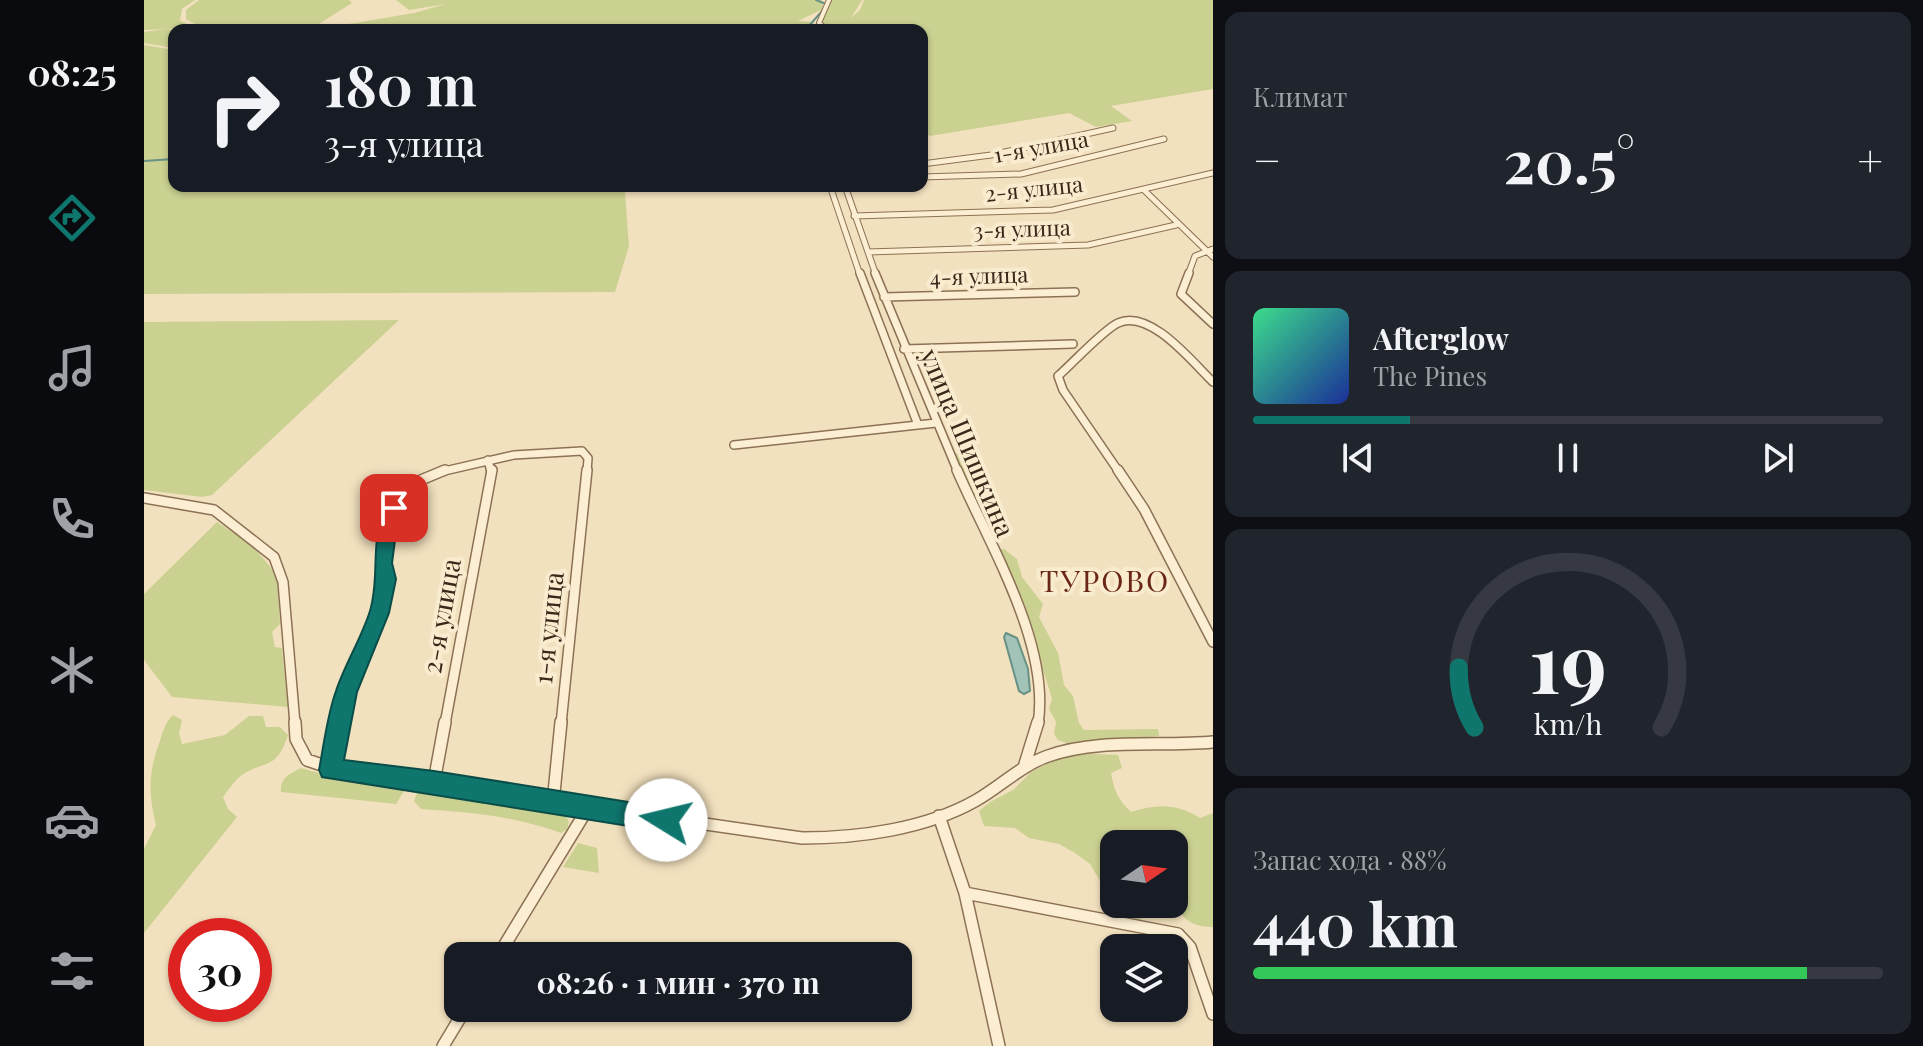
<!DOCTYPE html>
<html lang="ru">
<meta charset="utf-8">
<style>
:root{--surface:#171b24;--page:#20242c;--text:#f1f3f6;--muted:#9ea1a6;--line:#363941;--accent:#0f766e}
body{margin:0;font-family:"Playfair Display",serif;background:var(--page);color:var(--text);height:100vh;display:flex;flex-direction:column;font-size:30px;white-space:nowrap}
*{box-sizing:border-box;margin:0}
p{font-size:26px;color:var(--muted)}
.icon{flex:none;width:44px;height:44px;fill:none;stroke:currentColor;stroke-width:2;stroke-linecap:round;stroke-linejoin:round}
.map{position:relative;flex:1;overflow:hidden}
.details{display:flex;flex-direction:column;gap:12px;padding:12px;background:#0d0f14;width:710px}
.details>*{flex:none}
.guide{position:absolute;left:24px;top:24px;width:760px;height:168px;border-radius:16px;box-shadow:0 2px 6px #0004;background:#171b24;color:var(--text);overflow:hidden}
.needle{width:52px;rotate:77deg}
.fabs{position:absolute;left:956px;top:830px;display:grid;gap:16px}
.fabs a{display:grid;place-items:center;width:88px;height:88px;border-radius:16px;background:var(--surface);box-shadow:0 2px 6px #0004;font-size:40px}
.speed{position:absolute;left:24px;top:918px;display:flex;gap:16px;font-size:40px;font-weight:700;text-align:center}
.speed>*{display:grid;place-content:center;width:104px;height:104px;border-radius:50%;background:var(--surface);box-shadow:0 2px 6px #0004;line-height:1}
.speed .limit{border:12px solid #d22;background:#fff;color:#111}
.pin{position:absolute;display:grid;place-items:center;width:68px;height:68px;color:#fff;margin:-34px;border-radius:16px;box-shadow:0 4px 12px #0006}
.me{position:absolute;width:88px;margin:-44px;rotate:279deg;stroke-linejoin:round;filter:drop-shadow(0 0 6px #0008)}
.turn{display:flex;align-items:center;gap:28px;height:168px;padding:0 24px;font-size:36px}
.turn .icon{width:104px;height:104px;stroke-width:2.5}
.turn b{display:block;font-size:56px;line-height:68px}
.big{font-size:60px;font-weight:700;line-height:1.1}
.details .card{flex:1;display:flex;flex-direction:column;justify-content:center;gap:12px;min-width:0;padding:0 28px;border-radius:16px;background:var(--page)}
.details .dial{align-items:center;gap:0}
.dial svg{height:208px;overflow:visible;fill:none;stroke:var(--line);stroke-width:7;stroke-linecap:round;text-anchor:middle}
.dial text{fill:var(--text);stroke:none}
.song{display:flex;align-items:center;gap:24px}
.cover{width:96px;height:96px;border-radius:12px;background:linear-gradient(135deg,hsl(150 70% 55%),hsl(230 70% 35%))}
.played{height:8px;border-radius:4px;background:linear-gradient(90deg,var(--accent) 25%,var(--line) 25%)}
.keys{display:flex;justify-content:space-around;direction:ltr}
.heat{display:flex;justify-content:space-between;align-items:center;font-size:44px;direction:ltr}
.charge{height:12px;border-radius:6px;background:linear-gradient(90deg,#34c759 88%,var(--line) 0)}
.trip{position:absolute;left:300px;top:942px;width:468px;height:80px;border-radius:16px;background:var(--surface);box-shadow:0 2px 6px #0004;font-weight:700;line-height:80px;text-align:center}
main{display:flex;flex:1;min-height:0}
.menu{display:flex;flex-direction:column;width:144px;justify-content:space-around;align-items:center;background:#090b0e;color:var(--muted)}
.menu .icon{width:56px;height:56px}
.menu .selected{color:var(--accent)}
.menu b{font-size:36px;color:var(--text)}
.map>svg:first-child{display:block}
.green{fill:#cbd191}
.water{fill:#a2c3b8;stroke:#689286;stroke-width:2}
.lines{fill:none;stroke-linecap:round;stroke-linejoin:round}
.stream{stroke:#689286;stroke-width:2}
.street-far4-casing{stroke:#8c7155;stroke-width:6}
.street-far3-casing{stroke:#8c7155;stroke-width:7}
.street-far2-casing{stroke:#8c7155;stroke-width:10}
.street-far1-casing{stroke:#8c7155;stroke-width:12}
.street-casing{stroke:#8c7155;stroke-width:14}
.street-far4{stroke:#fceed2;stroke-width:4}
.street-far3{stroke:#fceed2;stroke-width:5}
.street-far2{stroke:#fceed2;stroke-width:7}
.street-far1{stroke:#fceed2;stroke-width:9}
.street{stroke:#fceed2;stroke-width:11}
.route{fill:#0f766e;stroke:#0a4d48;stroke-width:2}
.labels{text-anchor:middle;stroke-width:8;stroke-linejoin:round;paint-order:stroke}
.far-street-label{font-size:22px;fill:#3a291b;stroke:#f9ebce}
.street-label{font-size:26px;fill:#3a291b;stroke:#f9ebce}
.quarter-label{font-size:30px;letter-spacing:2px;fill:#6a2616;stroke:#f9ebce}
</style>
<main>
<nav class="menu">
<b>08:25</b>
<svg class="icon selected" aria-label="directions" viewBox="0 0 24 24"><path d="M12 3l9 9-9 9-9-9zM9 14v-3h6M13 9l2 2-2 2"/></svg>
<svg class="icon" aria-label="music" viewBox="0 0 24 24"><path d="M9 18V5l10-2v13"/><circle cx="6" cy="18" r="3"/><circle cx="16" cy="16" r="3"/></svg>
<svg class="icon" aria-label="phone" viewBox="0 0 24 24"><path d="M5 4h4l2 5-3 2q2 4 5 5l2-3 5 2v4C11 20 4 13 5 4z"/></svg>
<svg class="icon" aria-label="climate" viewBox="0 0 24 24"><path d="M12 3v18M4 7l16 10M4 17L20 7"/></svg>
<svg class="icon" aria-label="car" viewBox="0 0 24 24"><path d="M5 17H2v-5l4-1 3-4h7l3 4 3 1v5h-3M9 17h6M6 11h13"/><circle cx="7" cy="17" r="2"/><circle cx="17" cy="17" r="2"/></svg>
<svg class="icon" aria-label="filters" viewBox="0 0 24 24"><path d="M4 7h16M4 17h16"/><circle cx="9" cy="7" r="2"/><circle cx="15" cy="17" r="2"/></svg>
</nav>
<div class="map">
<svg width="1069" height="1046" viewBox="0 0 1069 1046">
<rect width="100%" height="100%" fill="#f2e1be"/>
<path class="green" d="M0 0H51L38 9 36 21 51 27 21 29 30 30V48L0 43V32L21 29 0 30Z
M55 0H205L208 3 170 27 159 30H48L55 26 42 19V10Z
M252 0H678L679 9 654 21 668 22 677 29 673 23 682 6 681 0H718L707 18 716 10 720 0H1069V89L967 106 988 121 952 127 925 113 786 136 778 132V30H169L270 13 302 4 265 10Z
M0 45 30 50V186H492L481 192 485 246 471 292 0 294Z
M255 320 68 495 58 497 0 490V322Z
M812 453 828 457 826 468 842 472 864 520H847L832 501 811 460Z
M73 522 108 545 133 575 136 624 128 632 131 647 138 648 144 707 28 697 0 660V594Z
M854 549H860L873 559 878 577 899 604 895 617 914 653 920 685 929 696 935 723 940 730 1014 729 1015 736 925 744 914 740 910 734 912 722 905 709 908 699 901 676Z
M29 715 38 720 35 733 38 744 81 735 105 716H119L122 727H136L144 735C133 768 125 760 101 773 92 778 85 789 79 797L84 809 93 817 0 933V849L12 825C5 797 4 776 13 749 19 735 18 726 29 715Z
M932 753 974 755 978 768 967 773C970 790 974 800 987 812 1013 804 1032 803 1056 818L1069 813V927C1019 927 1030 879 1030 844H970V904H989L1002 916 992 921 965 913 955 879 946 864 931 853 915 844 885 838 871 828 840 826 835 811 846 802 869 790 887 772 920 755Z
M157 768 178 774 249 783 258 785 260 791 252 804 137 792C136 777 146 774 157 768Z
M283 788 334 798 342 805C367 802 397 810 422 816L425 822 423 829 417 833C366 815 330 813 277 809L270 801 273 793Z
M434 843 453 848 455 873 419 867Z"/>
<path class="water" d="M862 633 873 638 884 669 886 691 880 694 875 691 860 637Z"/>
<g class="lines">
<path class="stream" d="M672 0 682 4
M656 30 663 28 679 10
M0 161 30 159"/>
<defs>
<path id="street-far4" d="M680 27 675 23 685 0"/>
<path id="street-far3" d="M778 164 847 155 969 128
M778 177 877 174 1020 139
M686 186 716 275
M701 186 732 275
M1000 190 1069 257
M710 216 909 210 1069 173
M724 252 944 245 1032 225
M1044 275 1051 256 1069 249"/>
<path id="street-far2" d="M716 273 774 425
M731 273 814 472
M1045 273 1037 294 1069 324
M740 297 931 292
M760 349 929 344
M590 445 792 423
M344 460 347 472
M296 472 370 455 438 451 444 458 443 472
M975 472 919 390 914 376C929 363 959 330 974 323 1006 308 1049 363 1069 382"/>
<path id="street-far1" d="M813 470C844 542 907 644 894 724
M974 470 1000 509 1069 642
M0 498 70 510 130 557 139 582 151 724
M195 724 202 692 235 613 242 579 238 563 244 525 260 487 301 470
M301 724 348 470
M417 724 443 470"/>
<path id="street" d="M151 722 152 739 163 760 196 771 658 838C715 838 781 829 831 801 856 787 876 766 904 756 956 738 1015 747 1069 742
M881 764 894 722
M186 770 196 722
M290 782 301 722
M409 803 417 722
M795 816 821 893 855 1046
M821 893 1034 934 1046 947 1069 1014
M354 956 444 808
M299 1046 322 1008"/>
</defs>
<use href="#street-far4" class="street-far4-casing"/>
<use href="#street-far3" class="street-far3-casing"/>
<use href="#street-far2" class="street-far2-casing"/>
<use href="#street-far1" class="street-far1-casing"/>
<use href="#street" class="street-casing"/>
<use href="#street-far4" class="street-far4"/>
<use href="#street-far3" class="street-far3"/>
<use href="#street-far2" class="street-far2"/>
<use href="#street-far1" class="street-far1"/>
<use href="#street" class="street"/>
</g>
<path class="route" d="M250 502 259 508 253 525 248 563 252 579 245 613 213 692 200 760 290 771 522 808 531 812 534 820 531 829 522 832 178 777 175 770C180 744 183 716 192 691 201 664 217 639 226 611 237 574 224 541 244 503Z"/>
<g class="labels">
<g class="far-street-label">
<text transform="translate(897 147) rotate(-10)" y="8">1-я улица</text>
<text transform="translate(890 189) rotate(-6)" y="8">2-я улица</text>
<text transform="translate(878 229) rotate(-2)" y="8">3-я улица</text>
<text transform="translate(835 276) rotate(-2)" y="8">4-я улица</text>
</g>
<g class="street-label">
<text transform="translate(823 443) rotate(67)" y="9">улица Шишкина</text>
<text transform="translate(298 616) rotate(-80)" y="9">2-я улица</text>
<text transform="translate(405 628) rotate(-84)" y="9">1-я улица</text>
</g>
<g class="quarter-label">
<text x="961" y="592">ТУРОВО</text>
</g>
</g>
</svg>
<div class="fabs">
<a><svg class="needle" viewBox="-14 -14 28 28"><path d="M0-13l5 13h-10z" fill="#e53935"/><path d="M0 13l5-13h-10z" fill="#9ea1a6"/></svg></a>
<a><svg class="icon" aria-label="layers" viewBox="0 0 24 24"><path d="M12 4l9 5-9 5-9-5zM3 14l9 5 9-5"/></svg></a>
</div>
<div class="speed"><div class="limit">30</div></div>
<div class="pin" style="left:250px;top:508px;background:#d93025"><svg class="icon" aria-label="arrive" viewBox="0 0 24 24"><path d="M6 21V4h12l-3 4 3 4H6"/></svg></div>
<svg class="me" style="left:522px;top:820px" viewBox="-20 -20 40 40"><circle r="19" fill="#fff"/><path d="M0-13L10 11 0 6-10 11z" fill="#0f766e"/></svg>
<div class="trip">08:26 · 1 мин · 370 m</div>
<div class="guide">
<div class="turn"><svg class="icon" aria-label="right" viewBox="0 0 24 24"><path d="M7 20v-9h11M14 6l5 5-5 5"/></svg><div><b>180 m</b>3-я улица</div></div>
</div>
</div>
<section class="details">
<div class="card"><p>Климат</p>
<div class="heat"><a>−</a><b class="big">20.5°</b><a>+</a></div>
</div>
<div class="card">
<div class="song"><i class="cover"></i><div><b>Afterglow</b><p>The Pines</p></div></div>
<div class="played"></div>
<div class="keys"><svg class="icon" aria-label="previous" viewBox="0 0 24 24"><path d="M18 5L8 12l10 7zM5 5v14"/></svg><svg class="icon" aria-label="pause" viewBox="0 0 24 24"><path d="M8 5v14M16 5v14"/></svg><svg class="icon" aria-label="next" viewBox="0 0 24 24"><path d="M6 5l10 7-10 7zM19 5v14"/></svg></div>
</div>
<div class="card dial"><svg viewBox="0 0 100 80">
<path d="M14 69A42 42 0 1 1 86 69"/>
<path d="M14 69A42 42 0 0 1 8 46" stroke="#0f766e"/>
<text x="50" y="56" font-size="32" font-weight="700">19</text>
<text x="50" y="72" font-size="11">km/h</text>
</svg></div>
<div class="card"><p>Запас хода · 88%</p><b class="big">440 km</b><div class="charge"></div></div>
</section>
</main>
